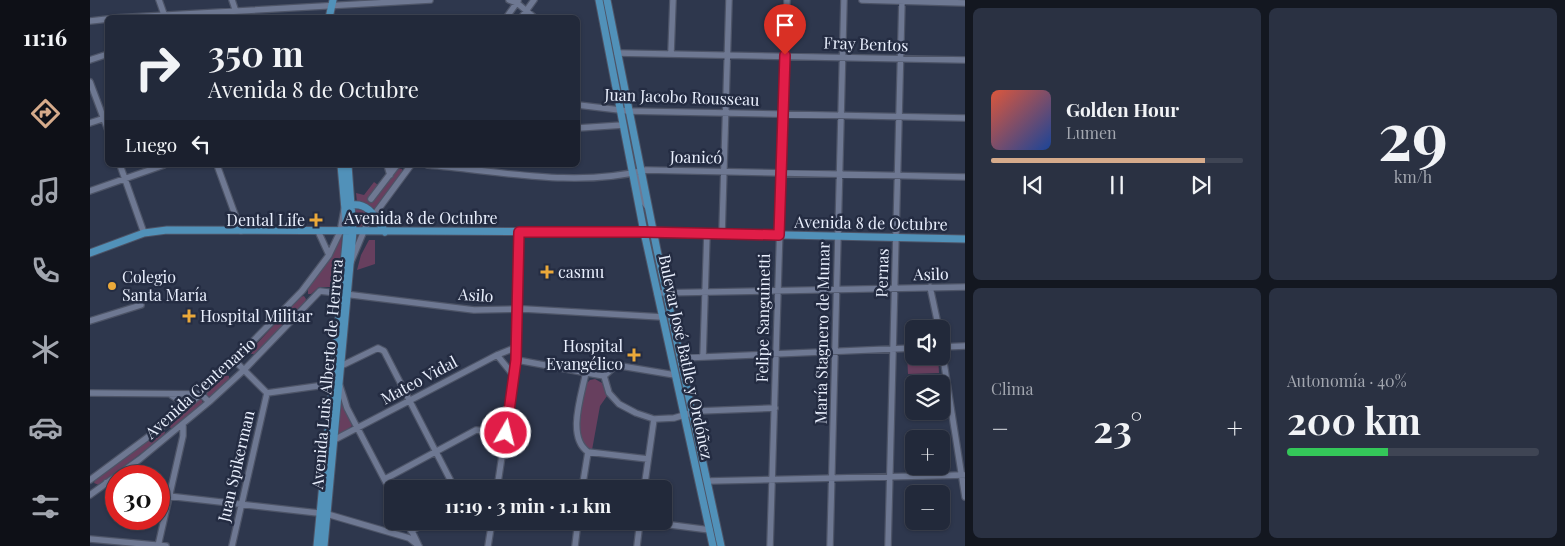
<!DOCTYPE html>
<html lang="es">
<meta charset="utf-8">
<style>
:root{--surface:#22293a;--page:#2a3142;--text:#f1f3f6;--muted:#a2a6af;--line:#3f4554;--accent:#d6ab8b}
body{margin:0;font-family:"Playfair Display",serif;background:var(--page);color:var(--text);height:100vh;display:flex;flex-direction:column;font-size:19px;white-space:nowrap}
*{box-sizing:border-box;margin:0}
p{font-size:16px;color:var(--muted)}
.icon{flex:none;width:28px;height:28px;fill:none;stroke:currentColor;stroke-width:2;stroke-linecap:round;stroke-linejoin:round}
.map{position:relative;flex:1;overflow:hidden}
.details{display:flex;flex-direction:column;gap:8px;padding:8px;background:#131720;width:600px}
.details>*{flex:none}
.banner{position:absolute;left:15px;top:15px;width:475px;height:152px;border-radius:8px;box-shadow:0 1px 4px #0004,0 0 0 1px var(--line);background:#22293a;color:var(--text);overflow:hidden}
.controls{position:absolute;left:815px;top:320px;display:grid;gap:10px}
.controls a{display:grid;place-items:center;width:45px;height:45px;border-radius:8px;background:var(--surface);box-shadow:0 1px 4px #0004,0 0 0 1px var(--line);font-size:25px}
.speed{position:absolute;left:15px;top:465px;display:flex;gap:10px;font-size:25px;font-weight:700;text-align:center}
.speed>*{display:grid;place-content:center;width:65px;height:65px;border-radius:50%;background:var(--surface);box-shadow:0 1px 4px #0004,0 0 0 1px var(--line);line-height:1}
.speed .limit{border:8px solid #d22;background:#fff;color:#111}
.pin{position:absolute;display:grid;place-items:center;width:42px;height:42px;color:#fff;margin:-51px -21px;border-radius:50% 50% 50% 0;rotate:-45deg;box-shadow:0 0 5px #0007}
.pin .icon{rotate:45deg}
.me{position:absolute;width:55px;margin:-28px;rotate:8deg;stroke-linejoin:round;filter:drop-shadow(0 0 4px #0008)}
.turn{display:flex;align-items:center;gap:18px;height:105px;padding:0 20px;font-size:22px}
.turn .icon{width:65px;height:65px;stroke-width:2.5}
.turn b{display:block;font-size:35px;line-height:42px}
.then{display:flex;align-items:center;height:48px;padding:0 20px;background:#0003;gap:10px;font-size:19px}
.big{font-size:38px;font-weight:700;line-height:1.1}
.details .tile{flex:1;display:flex;flex-direction:column;justify-content:center;gap:8px;min-width:0;padding:0 18px;border-radius:8px;background:var(--page)}
.details .dial{align-items:center;gap:0}
.dial b{font-size:65px;line-height:1}
.song{display:flex;align-items:center;gap:15px}
.cover{width:60px;height:60px;border-radius:8px;background:linear-gradient(135deg,hsl(10 70% 55%),hsl(220 70% 35%))}
.played{height:5px;border-radius:2px;background:linear-gradient(90deg,var(--accent) 85%,var(--line) 85%)}
.keys{display:flex;justify-content:space-around;direction:ltr}
.heat{display:flex;justify-content:space-between;align-items:center;font-size:28px;direction:ltr}
.charge{height:8px;border-radius:4px;background:linear-gradient(90deg,#34c759 40%,var(--line) 0)}
.details .tiles{flex:1;display:grid;gap:8px;grid-template-columns:repeat(2,1fr)}
.trip{position:absolute;left:294px;top:480px;width:288px;height:50px;border-radius:8px;background:var(--surface);box-shadow:0 1px 4px #0004,0 0 0 1px var(--line);font-weight:700;line-height:50px;text-align:center}
main{display:flex;flex:1;min-height:0}
.dock{display:flex;flex-direction:column;width:90px;justify-content:space-around;align-items:center;background:#0e1017;color:var(--muted)}
.dock .icon{width:35px;height:35px}
.dock .active{color:var(--accent)}
.dock b{font-size:22px;color:var(--text)}
.map>svg:first-child{display:block}
.green{fill:#673f5e}
.lines{fill:none;stroke-linecap:round;stroke-linejoin:round}
.minor-casing{stroke:#4d5467;stroke-width:8}
.major-casing{stroke:#4d5467;stroke-width:9}
.minor{stroke:#6e7892;stroke-width:5.5}
.major{stroke:#5191b9;stroke-width:7}
.route-casing{stroke:#92132f;stroke-width:12}
.route{stroke:#e11d48;stroke-width:9}
.poi-dot{fill:#eba93a;stroke:#242c42;stroke-width:2}
.labels{text-anchor:middle;stroke-width:5;stroke-linejoin:round;paint-order:stroke}
.street-label{font-size:16px;fill:#e9effd;stroke:#242c42}
.poi-label{font-size:16px;fill:#e9effd;stroke:#242c42;text-anchor:start}
</style>
<main>
<nav class="dock">
<b>11:16</b>
<svg class="icon active" aria-label="directions" viewBox="0 0 24 24"><path d="M12 3l9 9-9 9-9-9zM9 14v-3h6M13 9l2 2-2 2"/></svg>
<svg class="icon" aria-label="music" viewBox="0 0 24 24"><path d="M9 18V5l10-2v13"/><circle cx="6" cy="18" r="3"/><circle cx="16" cy="16" r="3"/></svg>
<svg class="icon" aria-label="phone" viewBox="0 0 24 24"><path d="M5 4h4l2 5-3 2q2 4 5 5l2-3 5 2v4C11 20 4 13 5 4z"/></svg>
<svg class="icon" aria-label="climate" viewBox="0 0 24 24"><path d="M12 3v18M4 7l16 10M4 17L20 7"/></svg>
<svg class="icon" aria-label="car" viewBox="0 0 24 24"><path d="M5 17H2v-5l4-1 3-4h7l3 4 3 1v5h-3M9 17h6M6 11h13"/><circle cx="7" cy="17" r="2"/><circle cx="17" cy="17" r="2"/></svg>
<svg class="icon" aria-label="filters" viewBox="0 0 24 24"><path d="M4 7h16M4 17h16"/><circle cx="9" cy="7" r="2"/><circle cx="15" cy="17" r="2"/></svg>
</nav>
<div class="map">
<svg width="875" height="546" viewBox="0 0 875 546">
<rect width="100%" height="100%" fill="#2e374d"/>
<path class="green" d="M307 168 312 169 313 172 285 209 267 202 266 193 274 195 284 182 288 185 279 197 283 201Z
M265 209 274 210 278 213 271 227H265Z
M252 237 249 287H229L221 294H218V289Z
M279 240H285V264L267 270 271 255Z
M214 296 216 299 215 303 166 354H161L162 349 210 297Z
M817 354H824V356H848L849 373 818 374Z
M134 375 139 376V381L121 396H117V391Z
M505 379 512 383 517 396 510 406 502 450 494 446 488 429 496 384 500 380Z
M251 395 262 426 250 435 248 434Z
M108 399 112 400 113 404 83 429 79 427V423Z
M72 430 75 432 74 436 9 485 4 483 5 480Z"/>
<g class="lines">
<defs>
<path id="minor" d="M69 0 75 17
M142 0 148 18
M419 0 427 3 445 18
M772 0 875 3
M25 18 340 0
M416 18 428 1
M431 18 444 0
M0 21 18 19
M527 53 875 60
M581 53 583 0
M0 60 18 54
M0 82 18 130
M488 105 538 111 875 118
M0 123 18 117
M488 128 533 125
M30 165 54 233
M127 165 151 231
M297 165 300 175
M338 165C410 171 484 188 556 170L875 177
M543 174 548 177 553 201 558 208
M0 191 74 165
M281 199 307 165
M228 231 239 255
M632 233 639 0
M261 262 276 226 321 165
M840 287 849 329
M567 293 875 287
M0 321 51 305
M851 344 875 497
M851 347 875 346
M407 355 424 376 407 489
M613 357 617 233
M590 358 824 348
M427 360 514 376
M145 361 177 393
M251 366 288 348 294 351 365 489
M496 372C492 394 476 437 498 452
M424 376 427 360 429 232
M514 376 519 393 529 404 546 413 564 419 584 418 608 411 685 408
M514 376 523 368 531 366 585 375
M0 393 111 394 119 402
M177 393 242 384 250 386 257 408 302 494
M81 395 90 401 92 410
M244 440 407 355 427 347
M498 452 558 459
M295 479 386 430 416 433
M0 480 74 425 111 394 212 291 239 255 250 232 254 210
M618 481 875 475
M16 483 26 489
M492 489 498 452
M554 489 564 419
M0 495 50 459 119 402 154 370 230 291 384 310 434 309 572 317
M69 495 237 514 319 538 329 546
M317 521 328 544
M550 521 620 530
M321 531 339 521
M0 539 76 546
M68 546 93 436V424
M142 546 177 393
M398 546 402 521
M485 546 488 521
M547 546 550 521
M680 546 697 0
M740 546 754 0
M798 546 812 0"/>
<path id="major" d="M509 0 554 232 623 546
M517 0 567 250 631 546
M239 18 243 0
M258 206C278 200 286 218 295 232
M0 253 54 233 77 230 554 232 875 239
M227 546 257 232 251 165
M234 546 263 232 258 165"/>
</defs>
<use href="#minor" class="minor-casing"/>
<use href="#major" class="major-casing"/>
<use href="#minor" class="minor"/>
<use href="#major" class="major"/>
</g>
<g class="lines">
<defs>
<path id="route" d="M416 433 426 360 429 232H554L689 235 695 55"/>
</defs>
<use href="#route" class="route-casing"/>
<use href="#route" class="route"/>
</g>
<g class="poi-dot">
<path d="M223.5 212.5h5v5h5v5h-5v5h-5v-5h-5v-5h5z"/>
<path d="M454.5 264.5h5v5h5v5h-5v5h-5v-5h-5v-5h5z"/>
<circle cx="22" cy="286" r="5"/>
<path d="M96.5 308.5h5v5h5v5h-5v5h-5v-5h-5v-5h5z"/>
<path d="M541.5 347.5h5v5h5v5h-5v5h-5v-5h-5v-5h5z"/>
</g>
<g class="labels">
<g class="street-label">
<text transform="translate(776 44) rotate(2)" y="6">Fray Bentos</text>
<text transform="translate(592 97) rotate(2)" y="6">Juan Jacobo Rousseau</text>
<text transform="translate(606 157) rotate(1)" y="6">Joanicó</text>
<text x="331" y="224">Avenida 8 de Octubre</text>
<text transform="translate(781 223) rotate(1)" y="6">Avenida 8 de Octubre</text>
<text transform="translate(792 273) rotate(-88)" y="6">Pernas</text>
<text transform="translate(841 274) rotate(-1)" y="6">Asilo</text>
<text transform="translate(386 295) rotate(4)" y="6">Asilo</text>
<text transform="translate(673 318) rotate(-89)" y="6">Felipe Sanguinetti</text>
<text transform="translate(732 333) rotate(-89)" y="6">María Stagnero de Munar</text>
<text transform="translate(596 357) rotate(78)" y="6">Bulevar José Batlle y Ordóñez</text>
<text transform="translate(237 374) rotate(-85)" y="6">Avenida Luis Alberto de Herrera</text>
<text transform="translate(329 380) rotate(-28)" y="6">Mateo Vidal</text>
<text transform="translate(110 388) rotate(-42)" y="6">Avenida Centenario</text>
<text transform="translate(146 466) rotate(-77)" y="6">Juan Spikerman</text>
</g>
<g class="poi-label">
<text x="215" y="226" text-anchor="end">Dental Life</text>
<text x="468" y="278">casmu</text>
<text x="32" y="283">Colegio<tspan x="32" dy="18">Santa María</tspan></text>
<text x="110" y="322">Hospital Militar</text>
<text x="533" y="352" text-anchor="end">Hospital<tspan x="533" dy="18">Evangélico</tspan></text>
</g>
</g>
</svg>
<div class="controls">
<a><svg class="icon" aria-label="sound" viewBox="0 0 24 24"><path d="M4 9h4l5-4v14l-5-4H4zM17 9q2 3 0 6"/></svg></a>
<a><svg class="icon" aria-label="layers" viewBox="0 0 24 24"><path d="M12 4l9 5-9 5-9-5zM3 14l9 5 9-5"/></svg></a>
<a>+</a>
<a>−</a>
</div>
<div class="speed"><div class="limit">30</div></div>
<div class="pin" style="left:695px;top:55px;background:#d93025"><svg class="icon" aria-label="arrive" viewBox="0 0 24 24"><path d="M6 21V4h12l-3 4 3 4H6"/></svg></div>
<svg class="me" style="left:416px;top:433px" viewBox="-20 -20 40 40"><circle r="17" fill="#e11d48" stroke="#fff" stroke-width="3"/><path d="M0-11L8 9 0 5-8 9z" fill="#fff"/></svg>
<div class="trip">11:19 · 3 min · 1.1 km</div>
<div class="banner">
<div class="turn"><svg class="icon" aria-label="right" viewBox="0 0 24 24"><path d="M7 20v-9h11M14 6l5 5-5 5"/></svg><div><b>350 m</b>Avenida 8 de Octubre</div></div>
<div class="then">Luego<svg class="icon" aria-label="left" viewBox="0 0 24 24"><path d="M17 20v-9H6M10 6l-5 5 5 5"/></svg></div>
</div>
</div>
<section class="details">
<div class="tiles">
<div class="tile">
<div class="song"><i class="cover"></i><div><b>Golden Hour</b><p>Lumen</p></div></div>
<div class="played"></div>
<div class="keys"><svg class="icon" aria-label="previous" viewBox="0 0 24 24"><path d="M18 5L8 12l10 7zM5 5v14"/></svg><svg class="icon" aria-label="pause" viewBox="0 0 24 24"><path d="M8 5v14M16 5v14"/></svg><svg class="icon" aria-label="next" viewBox="0 0 24 24"><path d="M6 5l10 7-10 7zM19 5v14"/></svg></div>
</div>
<div class="tile dial"><b>29</b><p>km/h</p></div>
<div class="tile"><p>Clima</p>
<div class="heat"><a>−</a><b class="big">23°</b><a>+</a></div>
</div>
<div class="tile"><p>Autonomía · 40%</p><b class="big">200 km</b><div class="charge"></div></div>
</div>
</section>
</main>
